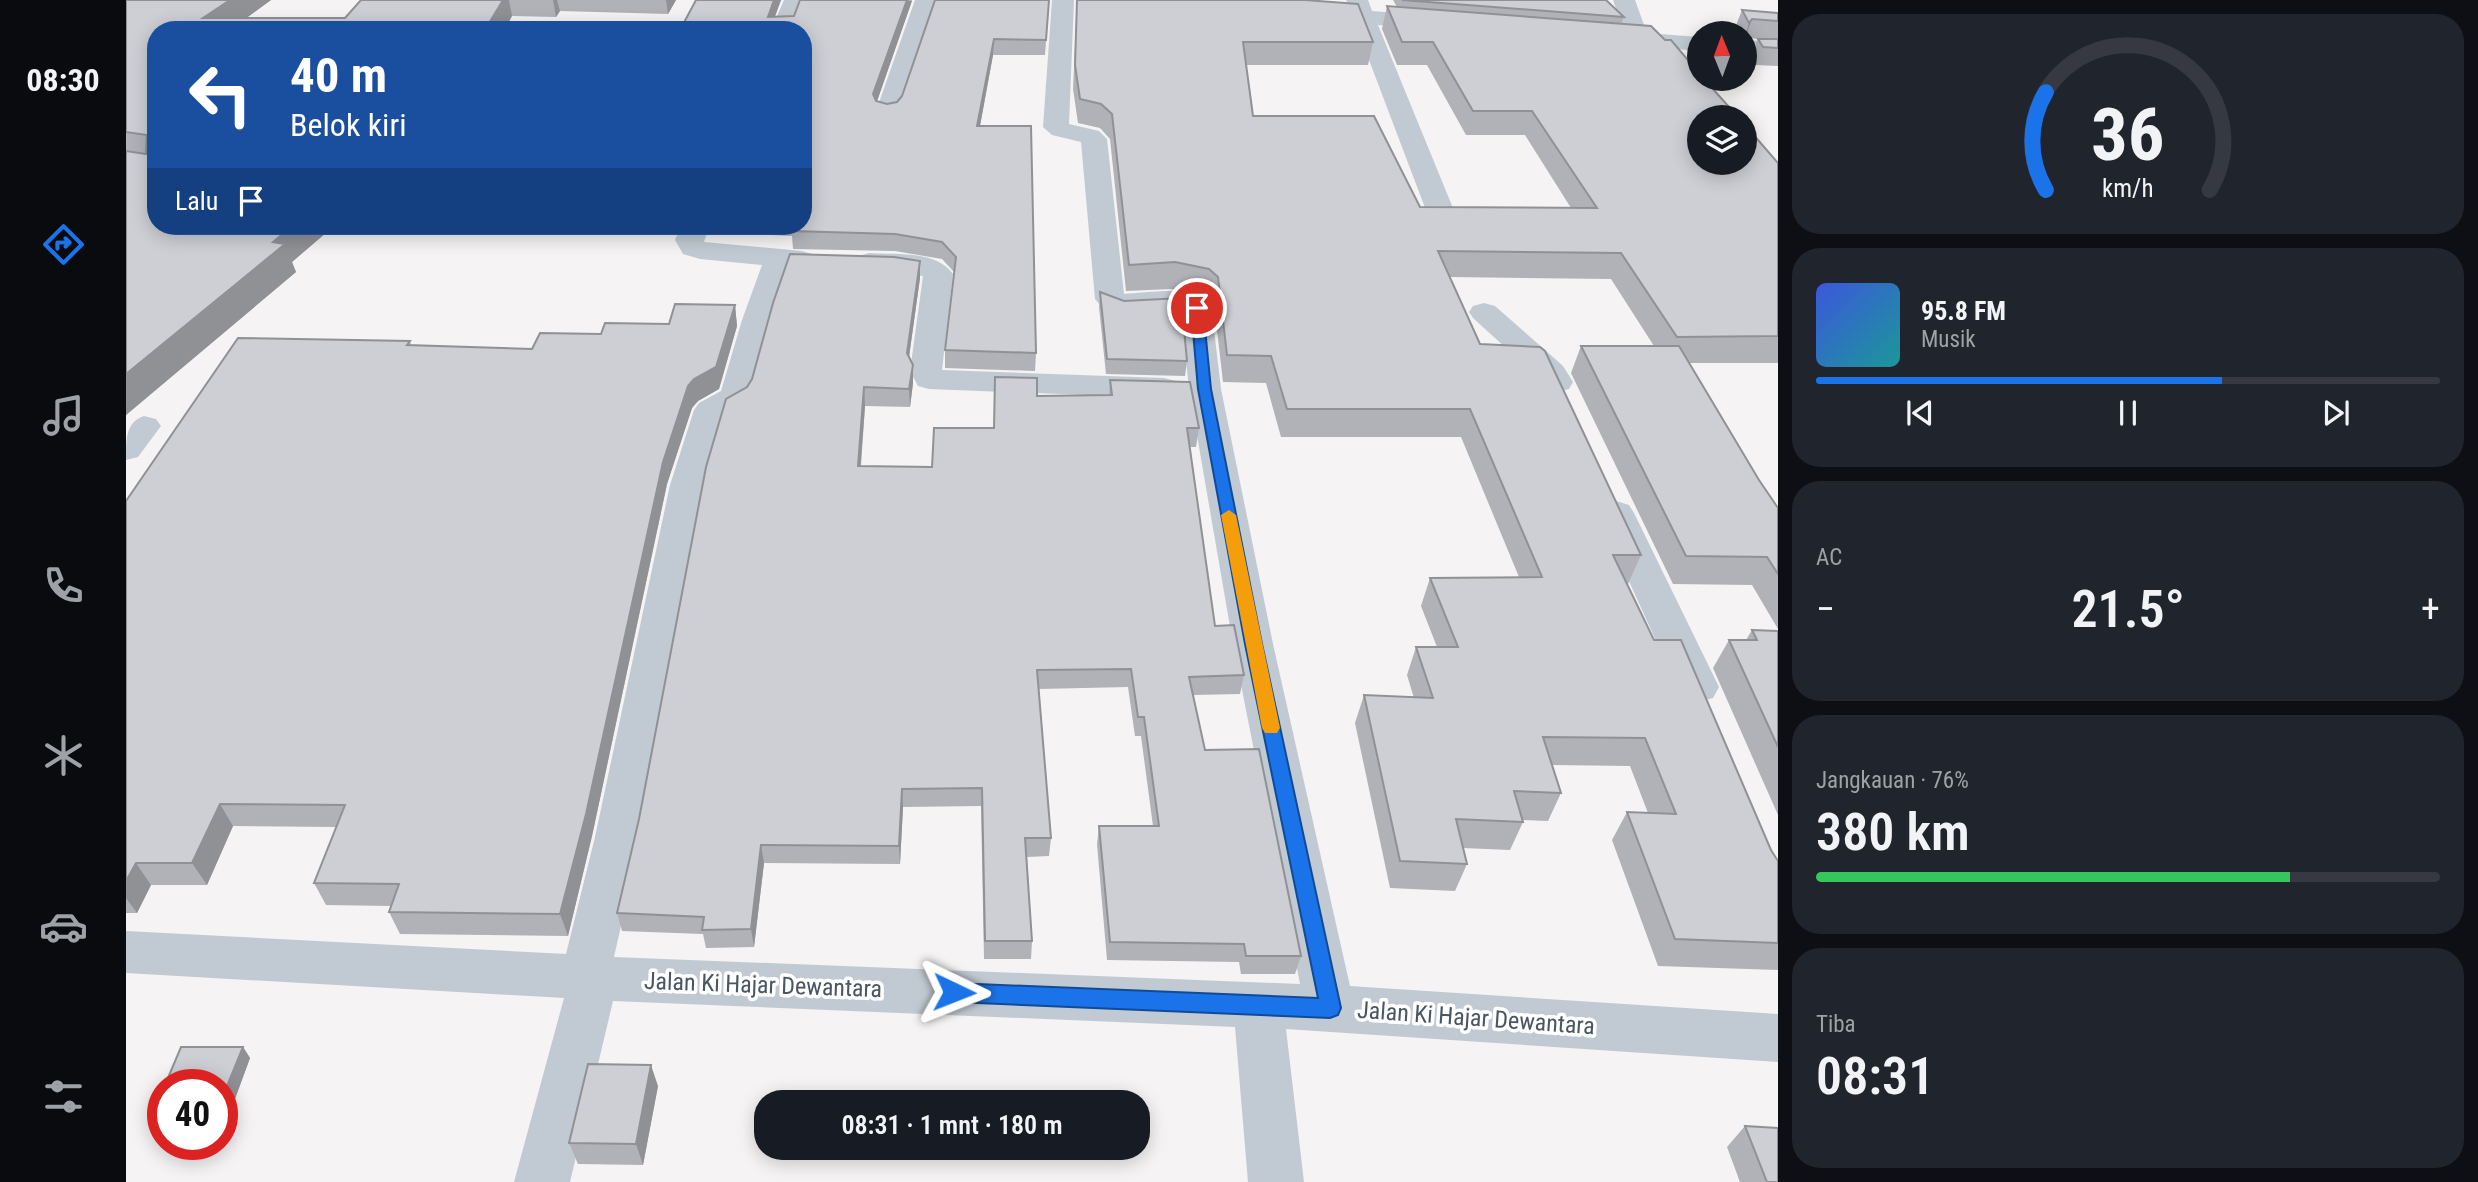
<!DOCTYPE html>
<html lang="id">
<meta charset="utf-8">
<style>
:root{--surface:#171b24;--page:#20242c;--text:#f1f3f6;--muted:#9ea1a6;--line:#363941;--accent:#1a73e8}
body{margin:0;font-family:"Roboto Condensed",sans-serif;background:var(--page);color:var(--text);height:100vh;display:flex;flex-direction:column;font-size:26px;white-space:nowrap}
*{box-sizing:border-box;margin:0}
p{font-size:23px;color:var(--muted)}
.icon{flex:none;width:38px;height:38px;fill:none;stroke:currentColor;stroke-width:2;stroke-linecap:round;stroke-linejoin:round}
.map{position:relative;flex:1;overflow:hidden}
.drawer{display:flex;flex-direction:column;gap:14px;padding:14px;background:#0d0f14;width:700px}
.drawer>*{flex:none}
.hud{position:absolute;left:21px;top:21px;width:665px;height:214px;border-radius:28px;box-shadow:0 4px 18px #0003;background:#1a4fa0;color:#fff;overflow:hidden}
.needle{width:46px;rotate:359deg}
.controls{position:absolute;left:1561px;top:21px;display:grid;gap:14px}
.controls a{display:grid;place-items:center;width:70px;height:70px;border-radius:50%;background:var(--surface);box-shadow:0 4px 18px #0003;font-size:35px}
.speed{position:absolute;left:21px;top:1069px;display:flex;gap:14px;font-size:35px;font-weight:700;text-align:center}
.speed>*{display:grid;place-content:center;width:91px;height:91px;border-radius:50%;background:var(--surface);box-shadow:0 4px 18px #0003;line-height:1}
.speed .limit{border:10px solid #d22;background:#fff;color:#111}
.pin{position:absolute;display:grid;place-items:center;width:60px;height:60px;color:#fff;margin:-30px;border:4px solid #fff;border-radius:50%;box-shadow:0 2px 7px #0007}
.me{position:absolute;width:77px;margin:-38px;rotate:92deg;stroke-linejoin:round;filter:drop-shadow(0 0 5px #0008)}
.turn{display:flex;align-items:center;gap:24px;height:147px;padding:0 28px;font-size:32px}
.turn .icon{width:91px;height:91px;stroke-width:2.5}
.turn b{display:block;font-size:49px;line-height:60px}
.then{display:flex;align-items:center;height:66px;padding:0 28px;background:#0003;gap:14px;font-size:26px}
.big{font-size:52px;font-weight:600;line-height:1.1}
.drawer .card{flex:1;display:flex;flex-direction:column;justify-content:center;gap:10px;min-width:0;padding:0 24px;border-radius:28px;background:var(--page)}
.drawer .dial{align-items:center;gap:0}
.dial svg{height:182px;overflow:visible;fill:none;stroke:var(--line);stroke-width:7;stroke-linecap:round;text-anchor:middle}
.dial text{fill:var(--text);stroke:none}
.song{display:flex;align-items:center;gap:21px}
.cover{width:84px;height:84px;border-radius:10px;background:linear-gradient(135deg,hsl(230 70% 55%),hsl(180 70% 35%))}
.played{height:7px;border-radius:4px;background:linear-gradient(90deg,var(--accent) 65%,var(--line) 65%)}
.keys{display:flex;justify-content:space-around;direction:ltr}
.heat{display:flex;justify-content:space-between;align-items:center;font-size:38px;direction:ltr}
.charge{height:10px;border-radius:5px;background:linear-gradient(90deg,#34c759 76%,var(--line) 0)}
.trip{position:absolute;left:628px;top:1090px;width:396px;height:70px;border-radius:28px;background:var(--surface);box-shadow:0 4px 18px #0003;font-weight:600;line-height:70px;text-align:center}
main{display:flex;flex:1;min-height:0}
.dock{display:flex;flex-direction:column;width:126px;justify-content:space-around;align-items:center;background:#090b0e;color:var(--muted)}
.dock .icon{width:49px;height:49px}
.dock .active{color:var(--accent)}
.dock b{font-size:32px;color:var(--text)}
.map>svg:first-child{display:block}
.lines{fill:none;stroke-linecap:round;stroke-linejoin:round}
.minor{fill:#c1cad2;fill-rule:evenodd}
.wall{fill:#b0b2b7}
.shaded-wall{fill:#909195}
.building{fill:#cdcfd5;stroke:#909195;stroke-width:2}
.route{fill:#1a73e8;stroke:#114b97;stroke-width:2}
.slow{fill:#f59e0b}
.labels{text-anchor:middle;stroke-width:7;stroke-linejoin:round;paint-order:stroke}
.near-street-label{font-size:24px;fill:#4a5661;stroke:#fff}
</style>
<main>
<nav class="dock">
<b>08:30</b>
<svg class="icon active" aria-label="directions" viewBox="0 0 24 24"><path d="M12 3l9 9-9 9-9-9zM9 14v-3h6M13 9l2 2-2 2"/></svg>
<svg class="icon" aria-label="music" viewBox="0 0 24 24"><path d="M9 18V5l10-2v13"/><circle cx="6" cy="18" r="3"/><circle cx="16" cy="16" r="3"/></svg>
<svg class="icon" aria-label="phone" viewBox="0 0 24 24"><path d="M5 4h4l2 5-3 2q2 4 5 5l2-3 5 2v4C11 20 4 13 5 4z"/></svg>
<svg class="icon" aria-label="climate" viewBox="0 0 24 24"><path d="M12 3v18M4 7l16 10M4 17L20 7"/></svg>
<svg class="icon" aria-label="car" viewBox="0 0 24 24"><path d="M5 17H2v-5l4-1 3-4h7l3 4 3 1v5h-3M9 17h6M6 11h13"/><circle cx="7" cy="17" r="2"/><circle cx="17" cy="17" r="2"/></svg>
<svg class="icon" aria-label="filters" viewBox="0 0 24 24"><path d="M4 7h16M4 17h16"/><circle cx="9" cy="7" r="2"/><circle cx="15" cy="17" r="2"/></svg>
</nav>
<div class="map">
<svg width="1652" height="1182" viewBox="0 0 1652 1182">
<rect width="100%" height="100%" fill="#f5f3f3"/>
<g class="lines">
<path class="minor" d="M658 0H680L667 30H645Z
M789 0H811L774 111 771 116 762 118 753 116 750 111Z
M926 0H948L943 124 973 131 981 139 998 294C1021 293 1072 284 1085 304L1095 389 1147 644 1224 986 1652 1014V1062L1160 1029 1178 1182H1122L1109 1027 487 1001 444 1182H388L438 998 0 973V931L440 954 469 837 544 485 568 410 573 403 595 391 616 320 636 265 574 259 557 254 549 240 555 226H583L578 242 676 251 686 254 691 260 686 266 664 268 646 320 626 396 622 403 600 415 580 485 515 837 488 957 1174 984 1107 644 1063 389 1055 310C1031 311 984 322 969 299L955 142 926 135 917 127Z
M1220 0H1242L1246 11 1312 16 1320 18 1323 23 1320 28 1312 30 1252 25 1329 213 1325 219 1315 221 1305 219 1301 213 1229 23 1175 18 1172 13 1175 8 1183 6 1224 10Z
M1487 0H1509L1521 33 1573 37V51L1486 43 1483 38 1486 33 1498 31Z
M1619 40 1652 42V56L1619 54Z
M743 253C770 255 810 250 827 274L816 370 1038 378 1050 381 1054 388 1050 395 1038 398 803 389 792 386 784 371 797 276 733 268 728 262 733 256Z
M1358 303 1369 306 1437 366 1447 382 1443 389 1431 392 1419 389 1413 378 1347 318 1343 312 1347 306Z
M18 416 30 419 35 426 12 457 0 460C0 438 0 422 18 416Z
M1490 501 1503 505 1508 513 1593 687 1587 698 1572 702 1557 698 1551 687 1472 513 1477 505Z"/>
</g>
<path class="wall" d="M0 0H145L120 18H219L235 0H550L542 14 434 11 430 17 386 16 30 226H208L166 262 170 272 0 415Z
M570 0H655L649 16H668L786 0 751 101 761 104 771 102 923 0 919 55H867L854 126 910 353 909 371 819 368V350L828 272 816 259 769 251 667 249 666 236 592 232 591 226H677Z
M951 0 1247 42 1242 65H1120L1127 116 1294 207 1445 208 1399 135H1340L1301 65H1271L1256 29 1261 6 1271 7 1267 0H1480L1498 17 1495 24 1652 163V363H1563L1633 480 1652 508V629L1626 585 1547 584 1445 373 1455 346H1528L1485 279 1324 277 1354 344 1515 555 1502 584H1500L1528 640 1652 861V970L1532 966 1486 840 1501 812 1522 813 1504 766 1426 765 1435 793 1422 821 1396 820 1397 822 1384 850 1337 848 1341 864 1329 891 1264 888 1229 723 1238 695 1288 698 1281 675 1290 647H1311L1295 606 1304 578 1393 577 1335 437H1155L1140 383 1097 382 1088 304 1079 295 1045 289 1000 291 984 139 974 128 952 123 947 89Z
M1616 10 1652 13V66L1629 65 1625 57 1632 39H1638L1619 38V33H1612L1609 28Z
M794 278 783 357 787 383 784 407 739 406 735 466 806 467 868 428 911 396 983 395 984 380 1073 428 1070 447H1064L1089 626 1118 675 1114 694 1067 695 1079 750 1175 956 1169 974H1115L1113 962 981 960 971 844 973 826H1027L1015 736H1009L1002 687 913 689 925 838 923 856 901 857 906 941 905 959H858L855 806 777 807 774 864 638 863 628 947 580 948 577 934 496 931 491 913 621 387Z
M974 292 998 301 1061 361 1059 376 980 374 973 307Z
M609 305 611 326 593 389 572 401 566 408 541 484 466 836 442 936 274 934 263 912 265 906 200 905 188 883 210 827 107 826 81 885H25L11 913H0V501L284 341 285 345 406 349 475 334 543 324Z
M1626 630 1652 631V815L1587 668 1603 640H1620Z
M117 1047 124 1058 106 1107H96V1085Z
M532 1086 517 1165 452 1164 443 1143Z
M1619 1126 1652 1182H1614L1601 1147Z"/>
<path class="shaded-wall" d="M104 0H145L104 30 77 18Z
M377 0H383L386 16 379 30H359Z
M427 0H431L434 11 430 17Z
M540 0H550L542 14Z
M648 0H655L644 30 642 17Z
M781 0 786 1 748 110 747 94Z
M1626 19 1619 38 1623 23Z
M868 39 867 55 851 142V126Z
M166 226H208L166 262 170 272 0 415V374Z
M794 261V278L781 371V353Z
M609 305 611 326 593 389 572 401 566 408 541 484 466 836 442 936 434 914 537 462 562 386Z
M787 365V383L784 407 783 389Z
M738 387 739 406 733 484 732 466Z
M776 789 777 807 774 864 773 846Z
M94 804 107 826 81 885 66 863Z
M635 845 638 863 628 947 625 929Z
M10 863 25 885 11 913 0 898V881Z
M117 1047 124 1058 106 1107 97 1096Z
M525 1065 532 1086 517 1165 510 1144Z"/>
<path class="building" d="M0 0H104L77 18H219L235 0H377L359 30H30V226H166L147 242 159 244 0 374V151L20 154 21 135 0 132Z
M570 0H648L642 17 668 16 674 0H781L747 94 750 101 761 104 771 102 776 96 809 0H923L920 40 868 39 851 126H905L910 353 819 350 830 257 816 242 769 234 666 231 668 226H677V30H554Z
M951 0H1179L1232 4 1247 42H1117L1127 116H1248L1294 207 1471 208 1406 111H1347L1307 42H1276L1261 6 1525 26 1539 40H1545L1573 73V79H1578L1612 117H1573V163H1619V125L1652 163V336L1551 337 1495 253 1312 251 1354 344 1414 347 1419 351 1515 555H1487L1528 640H1555L1645 850 1652 861V943L1549 939 1501 812 1550 814 1519 738 1417 737 1435 793 1388 791 1397 822 1330 819 1341 864 1274 861 1238 695 1307 698 1290 647H1332L1304 578 1416 577 1344 409H1161L1145 356 1101 355 1092 277 1083 269 1049 262 1003 265 986 114 975 104 954 99 949 65Z
M1276 0H1480L1498 17Z
M1616 10 1652 13V21L1626 19 1623 23Z
M1632 39H1652V48L1637 47Z
M664 254 768 257 794 261 781 353 787 365 783 389 738 387 732 466 806 467 808 428H868L869 377 911 378V396L986 395 984 380 1064 382 1073 428H1061L1089 626 1108 625 1118 675 1063 677 1079 750 1133 749 1175 956H1120L1118 944 984 942 973 826H1033L1018 717H1012L1005 669 911 670 925 838H899L906 941H859L856 788 776 789 773 846 635 845 625 929 576 930 578 917 491 913 513 819 580 467 600 399 621 387 626 379 647 303Z
M974 292 998 301 1055 298 1061 361 981 359Z
M549 304 609 305 590 367 568 379 562 386 537 462 460 814 434 914 263 912 273 884 188 883 219 805 94 804 66 863H10L0 881V501L112 338 284 341 281 345 406 349 414 333 475 334 479 323 543 324Z
M1455 346H1553L1633 480 1652 508V574L1641 557 1560 556Z
M1626 630 1652 631V747L1603 640H1631Z
M55 1047H117L97 1096H96V1085H39Z
M462 1064 525 1065 510 1144 443 1143Z
M1619 1126 1652 1128V1182H1641Z"/>
<path class="route" d="M1071 304 1077 308 1085 389 1136 644 1215 1008 1212 1015 1204 1018 828 1002 820 999 817 992 820 986 828 983 1192 998 1119 644 1072 389 1065 308Z"/>
<path class="slow" d="M1103 510 1110 515 1154 728 1151 733H1139L1136 728 1095 515Z"/>
<g class="labels">
<g class="near-street-label">
<text transform="translate(637 985) rotate(2)" y="8">Jalan Ki Hajar Dewantara</text>
<text transform="translate(1350 1018) rotate(4)" y="8">Jalan Ki Hajar Dewantara</text>
</g>
</g>
</svg>
<div class="controls">
<a><svg class="needle" viewBox="-14 -14 28 28"><path d="M0-13l5 13h-10z" fill="#e53935"/><path d="M0 13l5-13h-10z" fill="#9ea1a6"/></svg></a>
<a><svg class="icon" aria-label="layers" viewBox="0 0 24 24"><path d="M12 4l9 5-9 5-9-5zM3 14l9 5 9-5"/></svg></a>
</div>
<div class="speed"><div class="limit">40</div></div>
<div class="pin" style="left:1071px;top:308px;background:#d93025"><svg class="icon" aria-label="arrive" viewBox="0 0 24 24"><path d="M6 21V4h12l-3 4 3 4H6"/></svg></div>
<svg class="me" style="left:828px;top:992px" viewBox="-20 -20 40 40"><path d="M0-17L14 15 0 8-14 15z" fill="#1a73e8" stroke="#fff" stroke-width="4"/></svg>
<div class="trip">08:31 · 1 mnt · 180 m</div>
<div class="hud">
<div class="turn"><svg class="icon" aria-label="left" viewBox="0 0 24 24"><path d="M17 20v-9H6M10 6l-5 5 5 5"/></svg><div><b>40 m</b>Belok kiri</div></div>
<div class="then">Lalu<svg class="icon" aria-label="arrive" viewBox="0 0 24 24"><path d="M6 21V4h12l-3 4 3 4H6"/></svg></div>
</div>
</div>
<section class="drawer">
<div class="card dial"><svg viewBox="0 0 100 80">
<path d="M14 69A42 42 0 1 1 86 69"/>
<path d="M14 69A42 42 0 0 1 14 26" stroke="#1a73e8"/>
<text x="50" y="56" font-size="32" font-weight="700">36</text>
<text x="50" y="72" font-size="11">km/h</text>
</svg></div>
<div class="card">
<div class="song"><i class="cover"></i><div><b>95.8 FM</b><p>Musik</p></div></div>
<div class="played"></div>
<div class="keys"><svg class="icon" aria-label="previous" viewBox="0 0 24 24"><path d="M18 5L8 12l10 7zM5 5v14"/></svg><svg class="icon" aria-label="pause" viewBox="0 0 24 24"><path d="M8 5v14M16 5v14"/></svg><svg class="icon" aria-label="next" viewBox="0 0 24 24"><path d="M6 5l10 7-10 7zM19 5v14"/></svg></div>
</div>
<div class="card"><p>AC</p>
<div class="heat"><a>−</a><b class="big">21.5°</b><a>+</a></div>
</div>
<div class="card"><p>Jangkauan · 76%</p><b class="big">380 km</b><div class="charge"></div></div>
<div class="card"><p>Tiba</p><b class="big">08:31</b></div>
</section>
</main>
